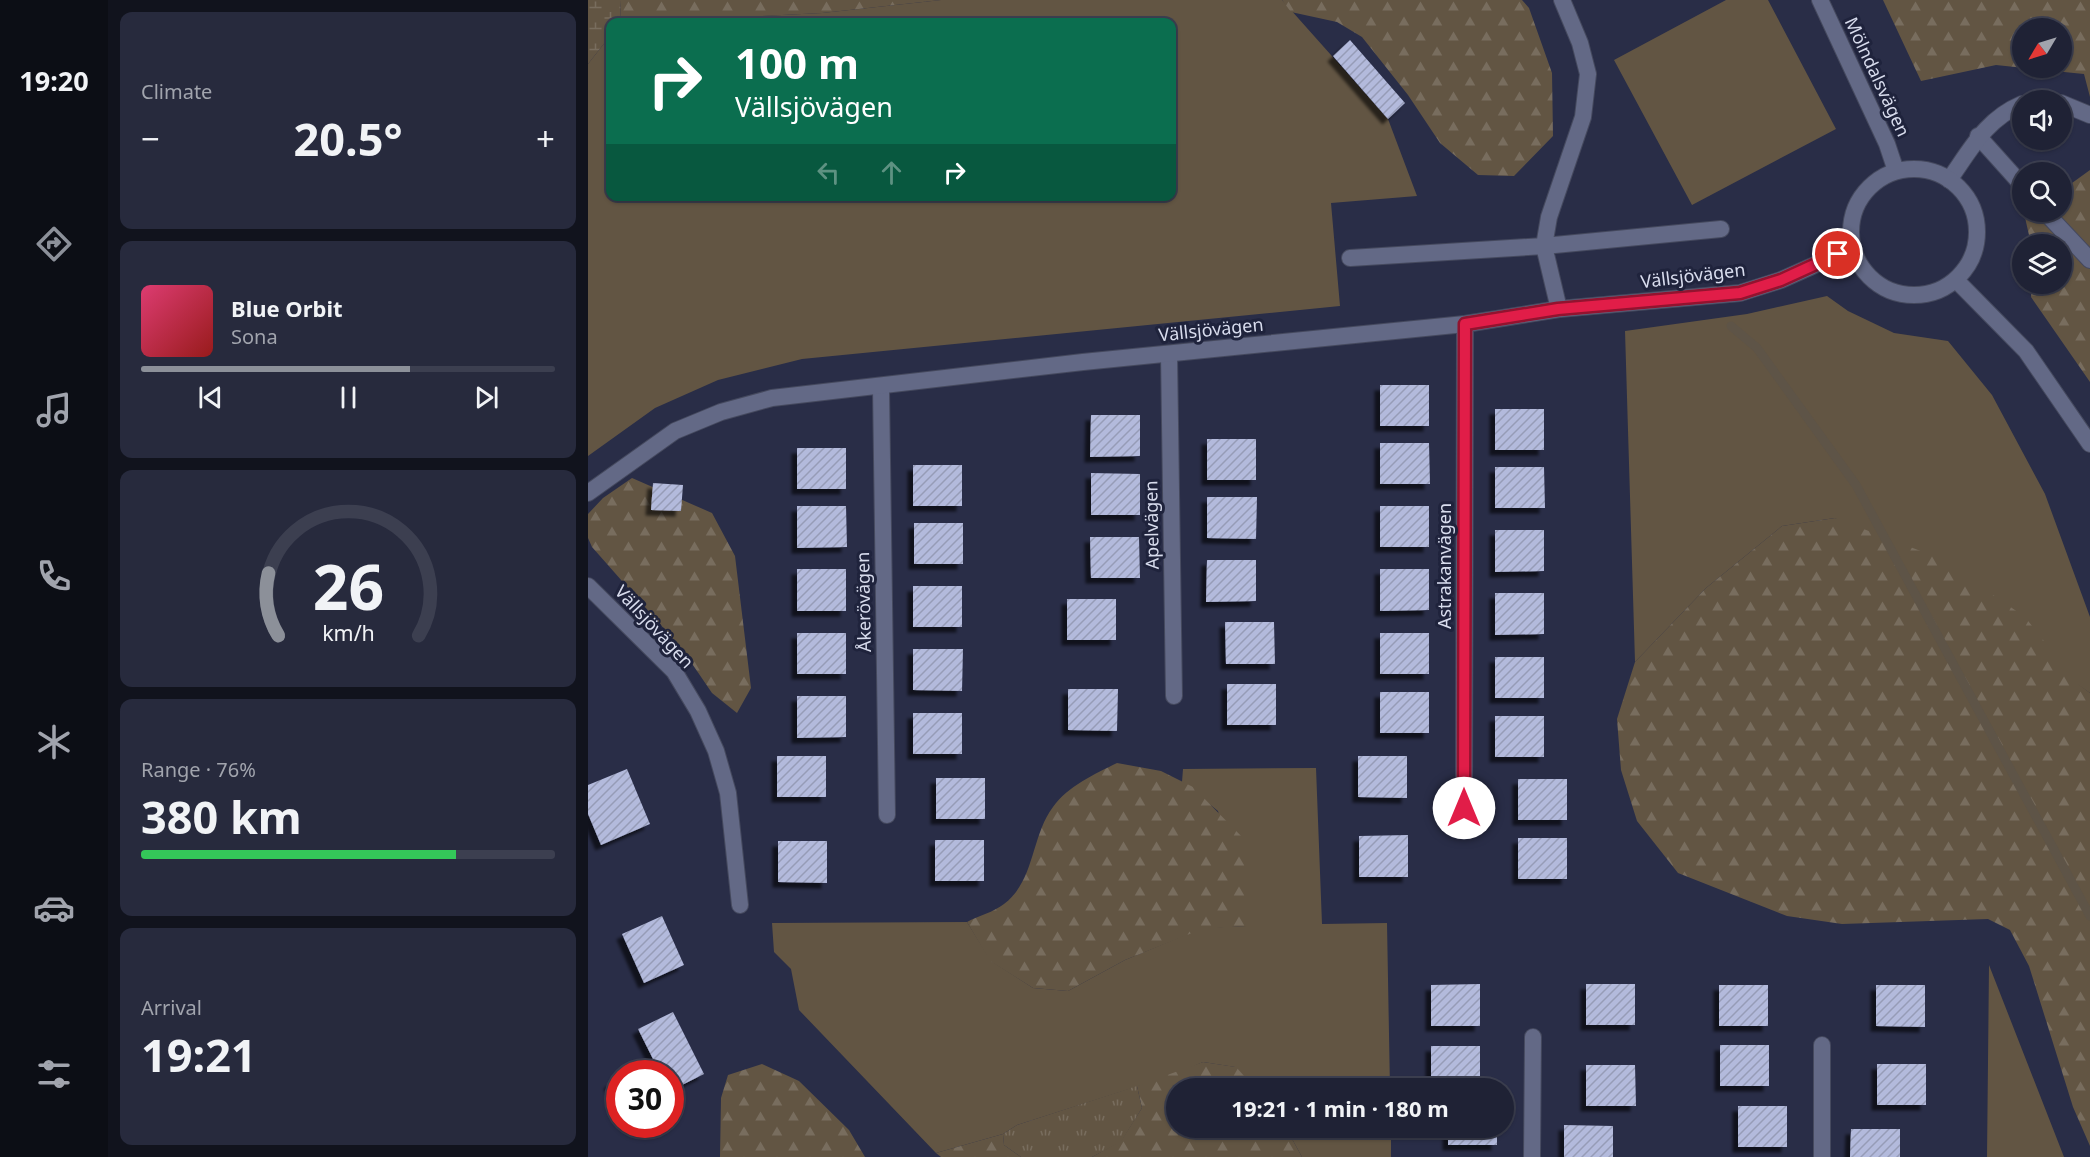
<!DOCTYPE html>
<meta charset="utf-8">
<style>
:root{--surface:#1f2235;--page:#272a3d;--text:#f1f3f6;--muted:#a1a4ad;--line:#3c3f50;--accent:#8c9099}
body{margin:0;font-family:"Noto Sans",sans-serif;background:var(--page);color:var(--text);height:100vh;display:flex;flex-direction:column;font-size:22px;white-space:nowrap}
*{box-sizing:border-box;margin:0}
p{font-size:20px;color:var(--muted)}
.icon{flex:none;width:33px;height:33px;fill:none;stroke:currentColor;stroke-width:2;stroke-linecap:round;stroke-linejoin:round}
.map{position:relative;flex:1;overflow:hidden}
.sheet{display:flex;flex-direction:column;gap:12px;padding:12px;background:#11131d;width:480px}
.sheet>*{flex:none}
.top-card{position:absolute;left:18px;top:18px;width:570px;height:183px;border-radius:12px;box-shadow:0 2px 4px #0004,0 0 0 2px var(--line);background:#0b6e4f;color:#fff;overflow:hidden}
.needle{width:39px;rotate:232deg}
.buttons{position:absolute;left:1424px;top:18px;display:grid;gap:12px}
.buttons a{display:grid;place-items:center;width:60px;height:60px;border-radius:50%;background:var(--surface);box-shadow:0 2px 4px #0004,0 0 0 2px var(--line);font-size:30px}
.speed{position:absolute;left:18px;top:1060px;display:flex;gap:12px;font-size:30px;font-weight:700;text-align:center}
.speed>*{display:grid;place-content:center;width:78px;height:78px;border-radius:50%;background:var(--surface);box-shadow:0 2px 4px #0004,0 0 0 2px var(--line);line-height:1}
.speed .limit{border:9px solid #d22;background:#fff;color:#111}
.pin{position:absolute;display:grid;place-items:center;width:51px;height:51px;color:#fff;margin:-26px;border:3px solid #fff;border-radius:50%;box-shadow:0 2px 6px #0007}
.me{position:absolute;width:66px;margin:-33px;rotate:0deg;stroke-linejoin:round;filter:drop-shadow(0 0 4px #0008)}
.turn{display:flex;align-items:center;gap:21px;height:126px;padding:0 30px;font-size:27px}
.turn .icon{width:78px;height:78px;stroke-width:2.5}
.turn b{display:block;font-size:42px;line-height:51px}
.lanes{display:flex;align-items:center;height:57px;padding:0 30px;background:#0003;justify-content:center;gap:30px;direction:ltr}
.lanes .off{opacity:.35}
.big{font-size:45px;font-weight:700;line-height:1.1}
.sheet .widget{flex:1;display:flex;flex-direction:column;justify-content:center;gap:9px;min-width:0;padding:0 21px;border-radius:12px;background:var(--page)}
.sheet .dial{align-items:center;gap:0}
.dial svg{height:156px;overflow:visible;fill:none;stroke:var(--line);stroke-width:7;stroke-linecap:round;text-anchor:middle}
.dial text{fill:var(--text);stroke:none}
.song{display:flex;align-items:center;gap:18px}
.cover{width:72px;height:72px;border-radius:9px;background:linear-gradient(135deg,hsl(340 70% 55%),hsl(0 70% 35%))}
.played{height:6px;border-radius:3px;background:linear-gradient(90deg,var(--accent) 65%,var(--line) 65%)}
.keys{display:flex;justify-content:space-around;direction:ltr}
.heat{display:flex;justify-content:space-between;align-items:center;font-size:33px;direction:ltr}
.charge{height:9px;border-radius:4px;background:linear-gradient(90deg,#34c759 76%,var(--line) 0)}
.trip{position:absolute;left:578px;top:1078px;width:348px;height:60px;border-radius:30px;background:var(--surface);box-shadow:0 2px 4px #0004,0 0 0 2px var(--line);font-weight:700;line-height:60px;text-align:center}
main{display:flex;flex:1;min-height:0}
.tab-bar{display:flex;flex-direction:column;width:108px;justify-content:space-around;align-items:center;background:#0c0e15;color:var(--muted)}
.tab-bar .icon{width:42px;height:42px}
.tab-bar .current{color:var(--accent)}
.tab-bar b{font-size:27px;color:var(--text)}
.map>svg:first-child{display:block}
.grass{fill:#625543}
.forest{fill:url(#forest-firs);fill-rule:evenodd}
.wetland{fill:url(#wetland-marsh)}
.park{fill:url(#park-tufts)}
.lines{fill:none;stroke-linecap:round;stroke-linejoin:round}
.stream{stroke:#5e5447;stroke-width:9}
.building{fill:url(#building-hatch);filter:url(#shadow)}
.service-casing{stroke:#45495e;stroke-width:18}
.minor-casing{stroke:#45495e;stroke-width:18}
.tertiary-casing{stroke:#45495e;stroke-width:18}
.service{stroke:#636986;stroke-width:16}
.minor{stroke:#636986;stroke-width:16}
.tertiary{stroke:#636986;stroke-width:16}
.route-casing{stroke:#92132f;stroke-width:15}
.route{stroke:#e11d48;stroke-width:10}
.labels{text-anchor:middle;stroke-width:6;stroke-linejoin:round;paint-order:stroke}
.street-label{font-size:18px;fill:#d8dced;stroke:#1f233c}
</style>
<main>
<nav class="tab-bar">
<b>19:20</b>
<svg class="icon current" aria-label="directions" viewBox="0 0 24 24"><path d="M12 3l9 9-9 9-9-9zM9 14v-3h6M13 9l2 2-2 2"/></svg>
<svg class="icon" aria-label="music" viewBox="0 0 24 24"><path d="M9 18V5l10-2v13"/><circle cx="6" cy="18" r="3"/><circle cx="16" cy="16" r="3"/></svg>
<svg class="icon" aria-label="phone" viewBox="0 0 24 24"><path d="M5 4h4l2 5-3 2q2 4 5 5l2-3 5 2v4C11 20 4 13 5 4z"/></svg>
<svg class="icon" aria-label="climate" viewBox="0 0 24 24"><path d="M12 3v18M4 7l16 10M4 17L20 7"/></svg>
<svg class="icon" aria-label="car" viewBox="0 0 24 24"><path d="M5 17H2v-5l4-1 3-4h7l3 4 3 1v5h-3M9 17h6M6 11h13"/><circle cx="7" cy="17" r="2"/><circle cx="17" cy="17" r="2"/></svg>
<svg class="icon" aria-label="filters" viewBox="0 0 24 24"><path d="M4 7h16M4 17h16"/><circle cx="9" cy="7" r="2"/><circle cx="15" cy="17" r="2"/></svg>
</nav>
<section class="sheet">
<div class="widget"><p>Climate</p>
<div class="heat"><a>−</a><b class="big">20.5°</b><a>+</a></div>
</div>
<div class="widget">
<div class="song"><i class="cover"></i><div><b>Blue Orbit</b><p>Sona</p></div></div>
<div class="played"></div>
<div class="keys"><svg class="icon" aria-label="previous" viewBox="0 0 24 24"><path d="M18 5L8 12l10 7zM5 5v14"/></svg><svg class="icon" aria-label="pause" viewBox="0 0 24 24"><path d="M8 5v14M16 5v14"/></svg><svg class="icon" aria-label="next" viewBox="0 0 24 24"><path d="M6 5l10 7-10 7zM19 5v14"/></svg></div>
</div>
<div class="widget dial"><svg viewBox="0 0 100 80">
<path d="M14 69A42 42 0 1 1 86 69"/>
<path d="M14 69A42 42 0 0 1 9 37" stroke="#8c9099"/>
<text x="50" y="56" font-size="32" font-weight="700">26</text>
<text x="50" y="72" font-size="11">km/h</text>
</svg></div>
<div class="widget"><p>Range · 76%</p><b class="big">380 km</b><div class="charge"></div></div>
<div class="widget"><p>Arrival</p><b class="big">19:21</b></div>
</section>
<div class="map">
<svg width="1502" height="1157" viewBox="0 0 1502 1157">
<defs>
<pattern id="forest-firs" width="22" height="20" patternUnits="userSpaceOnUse" patternTransform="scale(1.5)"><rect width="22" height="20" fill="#625543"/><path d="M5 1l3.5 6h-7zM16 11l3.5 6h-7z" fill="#786d5e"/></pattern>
<pattern id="wetland-marsh" width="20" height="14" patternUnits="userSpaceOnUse" patternTransform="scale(1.5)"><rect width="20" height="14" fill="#625543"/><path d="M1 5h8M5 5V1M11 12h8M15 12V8" fill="none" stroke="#786d5e"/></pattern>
<pattern id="park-tufts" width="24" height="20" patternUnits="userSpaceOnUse" patternTransform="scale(1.5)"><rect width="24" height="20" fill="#625543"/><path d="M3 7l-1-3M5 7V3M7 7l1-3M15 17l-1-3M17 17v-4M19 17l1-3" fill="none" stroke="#786d5e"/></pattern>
<pattern id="building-hatch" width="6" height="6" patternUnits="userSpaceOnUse" patternTransform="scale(1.5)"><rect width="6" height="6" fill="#b3badc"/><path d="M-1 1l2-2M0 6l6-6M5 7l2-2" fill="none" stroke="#969cb7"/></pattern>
<filter id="shadow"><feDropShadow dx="-5.5" dy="5.5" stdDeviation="1.5" flood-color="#0009"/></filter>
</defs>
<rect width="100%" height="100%" fill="#292d47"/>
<path class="grass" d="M353 0H694L800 119 829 196 743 203 752 306 214 359 130 380 67 408 0 456V64L22 36V196H584V22H55L234 13Z
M1138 0H1180L1248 129 1104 205 1026 60Z
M1239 296 1260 311 1306 333 1360 341 1404 395 1457 494 1502 617V693L1247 518 1194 526 1118 588 1047 662 1037 331 1159 314Z
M728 768 734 924 799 923 802 1089H668L647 1067 615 1062 585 1075 429 1125 415 1134 348 1153 211 1010 203 969 186 952 184 923 379 922 403 961 445 988 480 991 537 960 614 928 658 926 630 811 594 782 595 769Z
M1401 965 1476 1157H1399Z
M698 1128H803V1157H714Z"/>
<path class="forest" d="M32 0H353L234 13 55 22H33Z
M694 0H934L941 8 964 73 965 136 926 176 890 175 852 143 820 95 774 37 749 22 703 12Z
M1295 0H1502V97L1496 74 1408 65 1333 81ZM1473 28V68H1434V28Z
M1502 170V382L1443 297 1444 284H1473V244H1443L1436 213 1473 212V191Z
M44 478 124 513 147 556 163 688 149 713 124 693 94 649 4 547 0 538V514L15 498Z
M1247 518 1343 555 1382 579 1437 617 1490 684 1502 693V1146L1485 1107 1441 966 1422 930 1400 919 1254 924 1199 916 1090 873 1049 821 1033 770 1029 719 1047 662 1118 588 1194 526Z
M529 763 573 771 605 787 657 840 658 926 614 929 537 960 480 991 445 988 402 961 379 922C390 916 406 912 416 904 447 881 443 836 465 807 480 786 507 774 529 763Z
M615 1062 648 1067 668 1089H588V1128H698L714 1157H504L533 1141 554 1108 549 1086Z
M174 1064 211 1081 261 1130 277 1157H132L133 1098 140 1075Z
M415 1134 416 1145 433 1157H353L348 1153Z"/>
<path class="wetland" d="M0 0H32L33 22H22V36L0 64Z"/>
<path class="park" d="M549 1086 554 1108 533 1142 504 1157H433L416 1145 415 1134 429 1125Z"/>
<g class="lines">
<path class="stream" d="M1143 326 1169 348 1268 485 1502 916"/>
</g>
<path class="building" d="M762 40 817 103 800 119 745 56Z
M792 385H841V426H792Z
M907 409H956V450H907Z
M503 415H552V456L502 457Z
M619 439H668V480H619Z
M792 443H841L842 484H792Z
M209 448H258V489H209Z
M325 465H374V506H325Z
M907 467H956L957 508H907Z
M503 473 552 474V515H503Z
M65 483 95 485 93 511 63 510Z
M619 497H669L668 539 619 538Z
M209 506H258L259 547 209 548Z
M792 506H841V547H792Z
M326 523H375V564H326Z
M907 530H956V571L907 572Z
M502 537H551L552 578H503Z
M619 560H668V601L618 602Z
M209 569H258V611H209Z
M792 569H841V610L792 611Z
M325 586H374V627H325Z
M907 593H956V634L907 635Z
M479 599H528V640H479Z
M637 622H686L687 664H638Z
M209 633H258V674H209Z
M792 633H841V674H792Z
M325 649H375L374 691 325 690Z
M907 657H956V698H907Z
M639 684H688V725H639Z
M480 689H530L529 731 480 730Z
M792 692H841V733H792Z
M209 696H258V737L209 738Z
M325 713H374V754H325Z
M907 716H956V757H907Z
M189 756H238V797H189Z
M770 756H819V798L770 797Z
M39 769 62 824 13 845 0 814V785Z
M348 778H397V819H348Z
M930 779H979V820H930Z
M820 835V877H771V836Z
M930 838H979V879H930Z
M347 840H396V881H347Z
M190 841H239V883L190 882Z
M74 916 96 965 56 983 34 934Z
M892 984V1026H843V985Z
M998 984H1047V1025H998Z
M1131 985H1180V1026H1131Z
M1288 985H1337V1027L1288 1026Z
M85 1012 116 1074 82 1091V1074H40L66 1061 50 1029Z
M1132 1045H1181V1086H1132Z
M843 1046H892V1087H843Z
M1289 1064H1338V1105H1289Z
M998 1065H1047L1048 1106H998Z
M32 1078V1105L21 1083Z
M1150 1106H1199V1147H1150Z
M976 1125 1025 1126V1157H976Z
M860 1128H909V1145H860Z
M1263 1129H1312V1157H1262Z"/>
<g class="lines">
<defs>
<path id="service" d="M1390 136 1434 185
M1457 212 1502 260
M762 258 956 246 1133 229
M971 309 956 246 961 217 995 117 1000 74 992 43 974 0"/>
<path id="minor" d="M1447 100H1459
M1473 103 1502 115
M1361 180C1383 149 1398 119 1434 104
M581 354 586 696
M293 388 299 815
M0 586 86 671 110 711 128 751 140 793 152 905
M876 808 877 324
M944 1157 945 1037
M1234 1157V1045"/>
<path id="tertiary" d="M1232 0 1299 144 1308 171
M1263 232a63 63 0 1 1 126 0a63 63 0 1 1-126 0Z
M1368 280 1438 351 1502 444
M0 493 87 431 133 412 184 398 495 362 877 324 971 309 1152 293 1193 280 1265 248"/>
</defs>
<use href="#service" class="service-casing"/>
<use href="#minor" class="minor-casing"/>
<use href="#tertiary" class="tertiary-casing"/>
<use href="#service" class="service"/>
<use href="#minor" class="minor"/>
<use href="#tertiary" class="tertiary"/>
</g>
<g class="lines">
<defs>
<path id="route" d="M876 808 877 324 970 309 1152 293 1193 280 1250 254"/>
</defs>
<use href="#route" class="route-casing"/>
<use href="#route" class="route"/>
</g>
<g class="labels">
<g class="street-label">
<text transform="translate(1289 77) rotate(65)" y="6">Mölndalsvägen</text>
<text transform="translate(1105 276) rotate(-7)" y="6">Vällsjövägen</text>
<text transform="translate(623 330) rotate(-6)" y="6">Vällsjövägen</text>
<text transform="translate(564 525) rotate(-91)" y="6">Apelvägen</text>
<text transform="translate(857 566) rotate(-90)" y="6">Astrakanvägen</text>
<text transform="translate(276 602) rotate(-91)" y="6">Åkerövägen</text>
<text transform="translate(66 627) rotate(47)" y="6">Vällsjövägen</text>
</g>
</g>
</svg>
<div class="buttons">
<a><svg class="needle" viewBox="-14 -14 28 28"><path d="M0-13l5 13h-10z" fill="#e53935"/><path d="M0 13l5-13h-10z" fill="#a1a4ad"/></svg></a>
<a><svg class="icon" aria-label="sound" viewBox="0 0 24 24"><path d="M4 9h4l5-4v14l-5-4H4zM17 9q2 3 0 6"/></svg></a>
<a><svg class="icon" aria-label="search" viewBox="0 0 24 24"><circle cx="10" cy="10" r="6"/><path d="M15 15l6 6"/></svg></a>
<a><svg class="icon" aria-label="layers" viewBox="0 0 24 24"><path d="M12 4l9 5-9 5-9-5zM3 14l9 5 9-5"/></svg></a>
</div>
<div class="speed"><div class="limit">30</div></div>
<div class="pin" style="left:1250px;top:254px;background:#d93025"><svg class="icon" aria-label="arrive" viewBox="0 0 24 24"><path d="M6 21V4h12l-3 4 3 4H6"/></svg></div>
<svg class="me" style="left:876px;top:808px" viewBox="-20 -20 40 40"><circle r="19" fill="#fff"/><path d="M0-13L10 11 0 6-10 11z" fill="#e11d48"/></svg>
<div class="trip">19:21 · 1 min · 180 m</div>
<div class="top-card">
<div class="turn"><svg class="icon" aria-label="right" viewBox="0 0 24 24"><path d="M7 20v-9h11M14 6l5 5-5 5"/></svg><div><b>100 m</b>Vällsjövägen</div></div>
<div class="lanes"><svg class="icon off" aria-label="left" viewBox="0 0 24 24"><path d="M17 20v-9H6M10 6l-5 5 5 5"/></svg><svg class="icon off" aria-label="ahead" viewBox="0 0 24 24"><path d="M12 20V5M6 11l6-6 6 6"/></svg><svg class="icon" aria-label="right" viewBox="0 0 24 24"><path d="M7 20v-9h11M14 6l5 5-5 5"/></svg></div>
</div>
</div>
</main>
